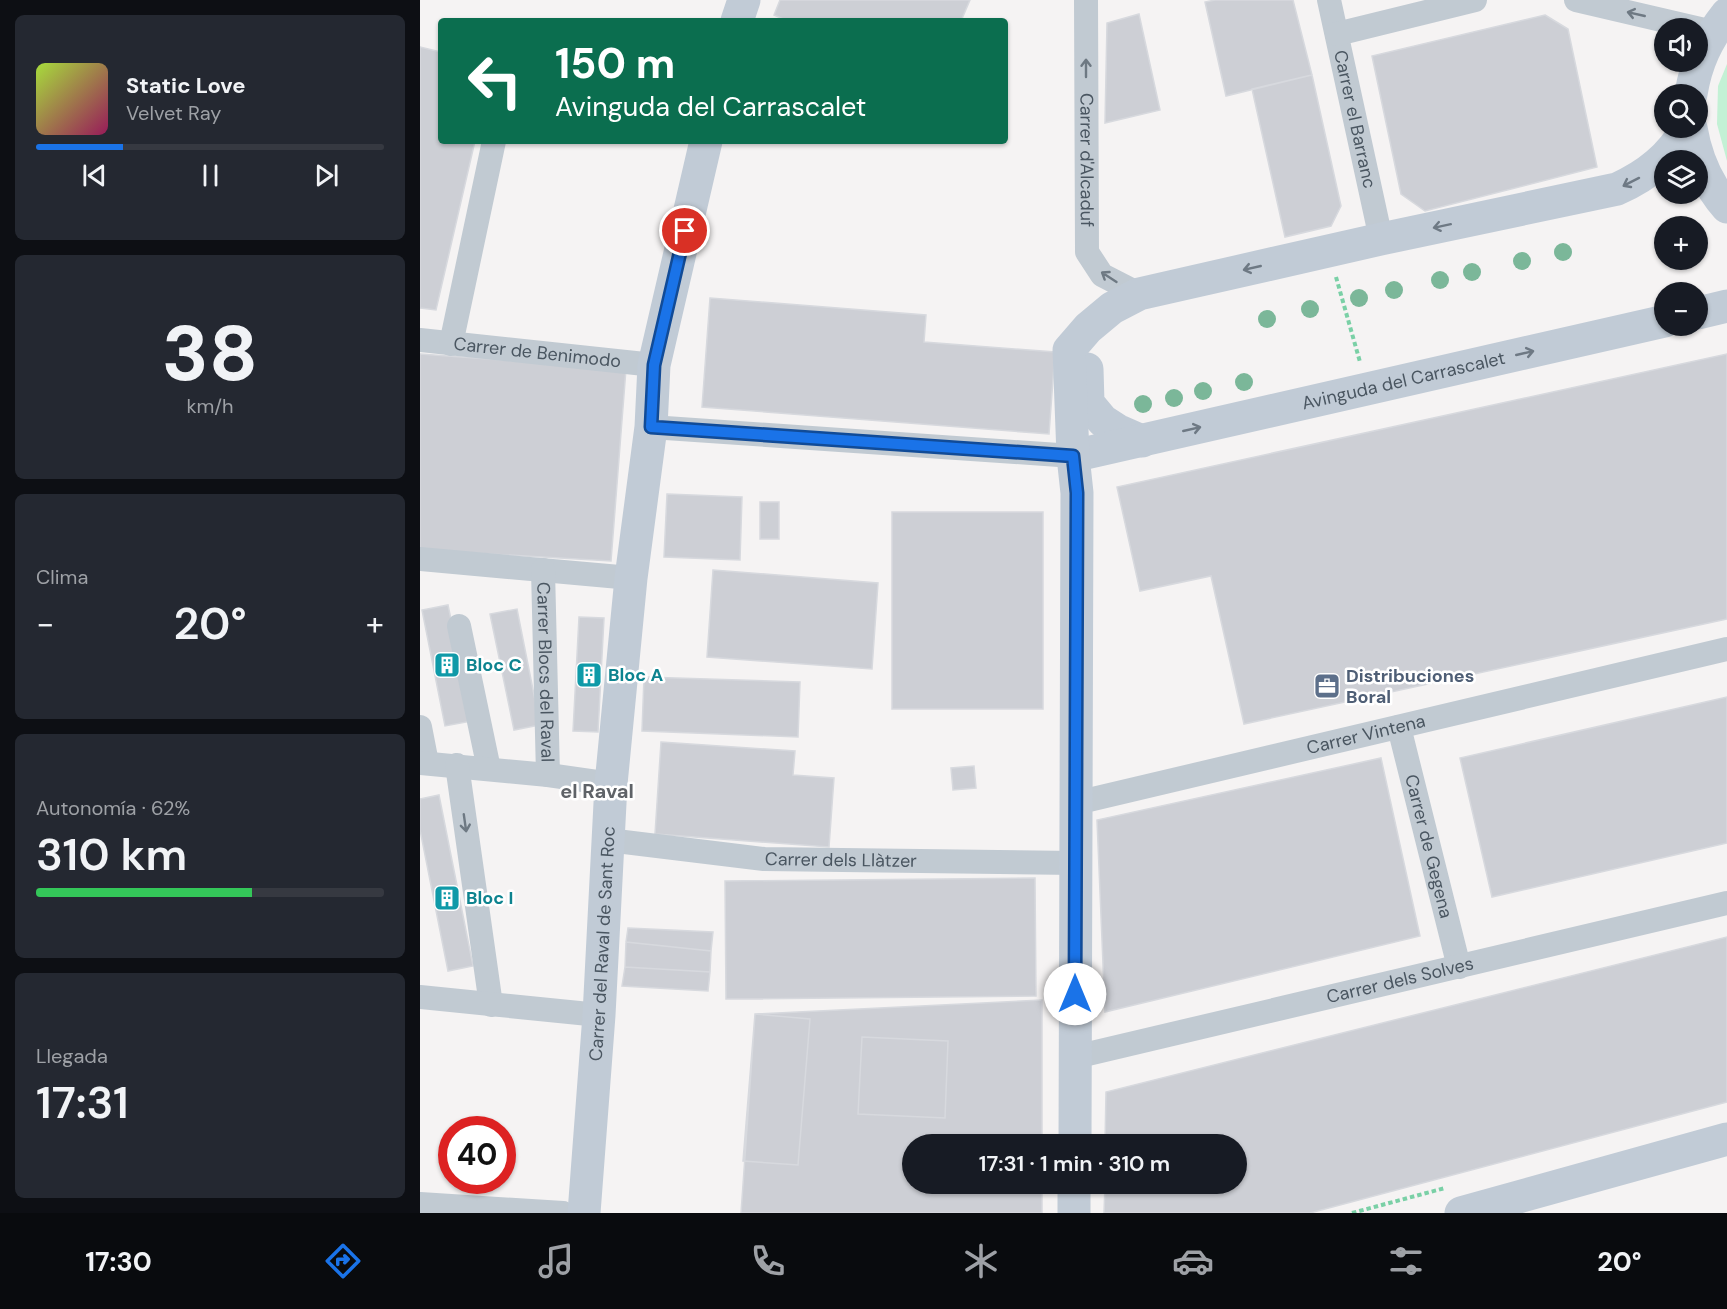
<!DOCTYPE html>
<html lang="es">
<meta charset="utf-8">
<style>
:root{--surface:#171b24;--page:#242831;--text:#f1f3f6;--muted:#9ea1a6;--line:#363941;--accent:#1a73e8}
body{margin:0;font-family:"DM Sans",sans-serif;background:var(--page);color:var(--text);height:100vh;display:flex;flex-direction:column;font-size:22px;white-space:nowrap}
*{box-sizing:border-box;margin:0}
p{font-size:20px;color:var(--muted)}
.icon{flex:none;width:33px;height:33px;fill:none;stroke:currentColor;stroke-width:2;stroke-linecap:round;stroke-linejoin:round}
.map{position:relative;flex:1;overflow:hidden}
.panel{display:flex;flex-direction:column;gap:15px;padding:15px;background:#0d0f14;width:420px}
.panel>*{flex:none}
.banner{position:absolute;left:18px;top:18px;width:570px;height:126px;border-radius:6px;box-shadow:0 2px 4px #0004;background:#0b6e4f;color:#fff;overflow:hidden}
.controls{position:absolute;left:1234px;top:18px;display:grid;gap:12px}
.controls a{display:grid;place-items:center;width:54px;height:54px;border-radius:50%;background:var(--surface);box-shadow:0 2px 4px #0004;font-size:30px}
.speed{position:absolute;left:18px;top:1116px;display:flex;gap:12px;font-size:30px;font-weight:700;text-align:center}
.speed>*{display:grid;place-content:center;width:78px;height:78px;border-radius:50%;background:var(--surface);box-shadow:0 2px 4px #0004;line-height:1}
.speed .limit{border:9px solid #d22;background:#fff;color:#111}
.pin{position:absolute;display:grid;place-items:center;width:51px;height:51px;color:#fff;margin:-26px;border:3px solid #fff;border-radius:50%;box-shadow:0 2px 6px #0007}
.me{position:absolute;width:66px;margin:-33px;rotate:0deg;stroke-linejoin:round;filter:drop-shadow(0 0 4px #0008)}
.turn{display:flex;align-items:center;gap:21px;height:126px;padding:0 18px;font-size:27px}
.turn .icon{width:78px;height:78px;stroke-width:2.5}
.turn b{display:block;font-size:42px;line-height:51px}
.big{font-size:45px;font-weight:600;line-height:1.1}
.panel .tile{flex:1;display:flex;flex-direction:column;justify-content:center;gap:9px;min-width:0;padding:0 21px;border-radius:9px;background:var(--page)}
.panel .dial{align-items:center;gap:0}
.dial b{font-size:78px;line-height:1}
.song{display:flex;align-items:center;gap:18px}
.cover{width:72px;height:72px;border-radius:9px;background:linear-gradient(135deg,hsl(80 70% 55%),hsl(330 70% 35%))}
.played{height:6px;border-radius:3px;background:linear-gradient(90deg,var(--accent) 25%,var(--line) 25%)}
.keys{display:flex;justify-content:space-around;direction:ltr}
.heat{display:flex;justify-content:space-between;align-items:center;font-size:33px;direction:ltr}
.charge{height:9px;border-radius:4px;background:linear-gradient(90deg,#34c759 62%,var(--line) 0)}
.trip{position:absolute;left:482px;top:1134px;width:345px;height:60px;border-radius:30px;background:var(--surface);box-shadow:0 2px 4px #0004;font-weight:600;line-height:60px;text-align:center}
.dock{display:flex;height:96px;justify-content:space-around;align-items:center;background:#090b0e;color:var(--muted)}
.dock .icon{width:42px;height:42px}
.dock .current{color:var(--accent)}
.dock b{font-size:27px;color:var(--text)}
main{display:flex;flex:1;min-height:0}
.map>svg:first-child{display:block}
.green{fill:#c3f1d5}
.building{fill:#cdcfd5;stroke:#d7d9de;stroke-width:1.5}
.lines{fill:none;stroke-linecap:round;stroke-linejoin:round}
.path{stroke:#7ad0a6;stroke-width:4;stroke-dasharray:4.5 3;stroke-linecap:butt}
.street{stroke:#c1cad2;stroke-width:24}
.secondary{stroke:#c1cbd6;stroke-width:33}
.tree{fill:#7bb799}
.oneway{stroke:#6e7983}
.oneway2{stroke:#6e7984}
.route-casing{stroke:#114b97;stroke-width:15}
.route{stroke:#1a73e8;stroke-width:10}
.labels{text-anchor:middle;stroke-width:5;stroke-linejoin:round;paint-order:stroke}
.street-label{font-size:18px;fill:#4a5661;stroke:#fff}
.culture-label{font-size:18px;font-weight:bold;fill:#0d838f;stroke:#fff;text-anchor:start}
.service-label{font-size:18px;font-weight:bold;fill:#4e5e75;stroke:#fff;text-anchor:start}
.neighbourhood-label{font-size:20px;font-weight:bold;fill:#5f6368;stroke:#fff}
</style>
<main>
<section class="panel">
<div class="tile">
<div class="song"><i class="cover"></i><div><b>Static Love</b><p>Velvet Ray</p></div></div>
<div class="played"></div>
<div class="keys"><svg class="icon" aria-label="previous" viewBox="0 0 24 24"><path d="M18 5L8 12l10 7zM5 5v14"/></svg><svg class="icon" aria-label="pause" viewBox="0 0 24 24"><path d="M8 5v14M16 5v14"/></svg><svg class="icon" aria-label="next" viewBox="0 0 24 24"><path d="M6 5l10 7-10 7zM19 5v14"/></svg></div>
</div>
<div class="tile dial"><b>38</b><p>km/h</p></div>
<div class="tile"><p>Clima</p>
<div class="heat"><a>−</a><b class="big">20°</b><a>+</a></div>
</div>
<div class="tile"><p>Autonomía · 62%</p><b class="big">310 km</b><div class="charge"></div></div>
<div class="tile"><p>Llegada</p><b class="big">17:31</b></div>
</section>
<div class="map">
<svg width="1307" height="1213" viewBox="0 0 1307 1213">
<rect width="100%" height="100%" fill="#f5f3f3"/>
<path class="green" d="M1307 64V161L1297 124 1298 86Z"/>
<path class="building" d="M360 0H550L541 21H368L354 15Z
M795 0H873L892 75 806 96 785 2Z
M719 14 740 110 685 123 687 23Z
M1125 15 1148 29 1177 167 1005 211 981 194 952 56Z
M0 47 21 52V141H55L16 310 0 308Z
M892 75 921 206 911 226 865 237 832 89Z
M290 298 506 315 504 342 635 352 629 434 282 407Z
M0 354 206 369 191 561 0 550Z
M1307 354V619L824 724 791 576 720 591 697 487Z
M247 494 322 497 320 560 244 557Z
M340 502H359V539H340Z
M472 512H623V709H472Z
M293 570 458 583 452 669 287 657Z
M28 605 52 721 25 726 2 610Z
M97 609 120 725 94 730 70 614Z
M159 617 184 618 178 732 153 731Z
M224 677 380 682 378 737 222 731Z
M1307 697V843L1072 897 1040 758Z
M241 742 375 751 373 775 414 778 409 847 235 834Z
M961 758 1000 936 685 1012 677 820Z
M554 766 556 788 533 790 531 768Z
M19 795 53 966 28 971 0 830V799Z
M615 878 616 996 306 999 305 881Z
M208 928 293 932 291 951 206 942Z
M1307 937V1102L890 1213H684L685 1184H816V1144H685L686 1092Z
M206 942 291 951 290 972 205 967Z
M205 967 290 972 288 991 202 986Z
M622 1000V1144H492V1184H622V1213H321L335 1014Z
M335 1014 390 1019 378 1165 323 1161Z
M442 1037 528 1041 525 1118 438 1114Z"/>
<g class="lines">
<path class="path" d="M916 277 940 362
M932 1213 1025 1188"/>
<g class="street">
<path id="s1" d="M666 0 667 252 682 275 719 294"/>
<path id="s2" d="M909 0 961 239"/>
<path d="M1156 0 1293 32"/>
<path d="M917 34 1055 0"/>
<path id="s3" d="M0 340 234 365"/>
<path d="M31 344 74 141"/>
<path d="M231 427 653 456"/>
<path d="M0 559 211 578"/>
<path id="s4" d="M123 570 128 775"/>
<path d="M39 626 69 769"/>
<path d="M0 727 7 763"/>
<path id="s5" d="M979 727 1039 967"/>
<path d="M0 763 128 775 191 784"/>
<path d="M37 765 71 1005"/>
<path id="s6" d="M656 803 1307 649"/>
<path id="s7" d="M188 840 344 859 656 863"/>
<path d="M0 997 179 1015"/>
<path id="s8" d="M655 1057 1307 903"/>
<path d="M0 1204 143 1213"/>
</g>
<g class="secondary">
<path d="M317 21 324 0"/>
<path d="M1271 94C1276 63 1287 39 1307 14"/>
<path d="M1271 128C1276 158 1287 184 1307 207"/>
<path d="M1278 313 1307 306"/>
<path d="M667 369 668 403 683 421 697 430 722 441"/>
<path id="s9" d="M653 456 1245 321"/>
<path d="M655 1144 657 493 653 456 649 350 668 328 692 308 719 294 961 239 1197 189C1228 175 1250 157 1267 128"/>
<path id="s10" d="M164 1213 179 1015 191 784 211 578 231 427 234 365 286 141"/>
<path d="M654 1213V1184"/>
<path d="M1041 1213 1307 1139"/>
</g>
</g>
<g class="tree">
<circle cx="1143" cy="252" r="9"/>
<circle cx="1102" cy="261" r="9"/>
<circle cx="1052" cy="272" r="9"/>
<circle cx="1020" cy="280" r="9"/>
<circle cx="974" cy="290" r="9"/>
<circle cx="939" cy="298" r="9"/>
<circle cx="890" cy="309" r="9"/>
<circle cx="847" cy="319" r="9"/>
<circle cx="824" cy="382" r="9"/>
<circle cx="783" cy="391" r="9"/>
<circle cx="754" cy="398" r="9"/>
<circle cx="723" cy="404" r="9"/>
</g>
<defs><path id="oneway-shaft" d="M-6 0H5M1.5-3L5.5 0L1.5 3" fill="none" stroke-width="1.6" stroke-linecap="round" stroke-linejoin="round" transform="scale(1.5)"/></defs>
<g class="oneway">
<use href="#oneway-shaft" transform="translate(1216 14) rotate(-167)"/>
<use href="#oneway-shaft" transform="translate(666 68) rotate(-90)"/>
<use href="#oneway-shaft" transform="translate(689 277) rotate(-147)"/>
<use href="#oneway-shaft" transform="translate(45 823) rotate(82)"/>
</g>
<g class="oneway2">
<use href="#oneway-shaft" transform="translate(1211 182) rotate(153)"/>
<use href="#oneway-shaft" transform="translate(1022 226) rotate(168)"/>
<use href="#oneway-shaft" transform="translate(832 268) rotate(167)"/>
<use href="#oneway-shaft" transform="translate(1105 353) rotate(-13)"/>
<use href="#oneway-shaft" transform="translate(772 429) rotate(-13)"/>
</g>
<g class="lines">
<defs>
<path id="route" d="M265 231 234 365 231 427 653 456 657 493 655 994"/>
</defs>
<use href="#route" class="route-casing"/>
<use href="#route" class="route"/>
</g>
<defs>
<symbol id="building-square" viewBox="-11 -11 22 22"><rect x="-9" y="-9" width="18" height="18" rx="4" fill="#0f9aa8" stroke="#fff"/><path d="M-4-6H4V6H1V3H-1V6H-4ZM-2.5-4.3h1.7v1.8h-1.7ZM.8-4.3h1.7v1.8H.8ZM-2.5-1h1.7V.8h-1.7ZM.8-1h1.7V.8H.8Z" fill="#fff"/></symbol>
<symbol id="office-square" viewBox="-11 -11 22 22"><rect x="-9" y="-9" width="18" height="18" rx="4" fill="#5c6f8a" stroke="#fff"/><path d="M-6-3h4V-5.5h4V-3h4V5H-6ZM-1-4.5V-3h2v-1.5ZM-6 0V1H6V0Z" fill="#fff"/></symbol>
</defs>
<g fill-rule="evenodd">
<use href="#building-square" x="12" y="650" width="30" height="30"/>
<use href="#building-square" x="154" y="660" width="30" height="30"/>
<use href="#office-square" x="892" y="671" width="30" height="30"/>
<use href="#building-square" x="12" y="883" width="30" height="30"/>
</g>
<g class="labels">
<g class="street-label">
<text dy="6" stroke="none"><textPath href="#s2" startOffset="122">Carrer el Barranc</textPath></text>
<text dy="6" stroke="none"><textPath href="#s1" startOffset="160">Carrer d'Alcaduf</textPath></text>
<text dy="6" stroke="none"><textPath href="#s3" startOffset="118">Carrer de Benimodo</textPath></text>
<text dy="6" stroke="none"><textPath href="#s9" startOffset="339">Avinguda del Carrascalet</textPath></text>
<text dy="6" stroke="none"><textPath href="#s4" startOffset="102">Carrer Blocs del Raval</textPath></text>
<text dy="6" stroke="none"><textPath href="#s6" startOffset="298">Carrer Vintena</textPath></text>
<text dy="6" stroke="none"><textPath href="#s5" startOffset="123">Carrer de Gegena</textPath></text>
<text dy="6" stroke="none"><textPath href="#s7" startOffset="234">Carrer dels Llàtzer</textPath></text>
<text dy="6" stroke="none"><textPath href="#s10" startOffset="270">Carrer del Raval de Sant Roc</textPath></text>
<text dy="6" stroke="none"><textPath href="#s8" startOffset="334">Carrer dels Solves</textPath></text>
</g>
<g class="culture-label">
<text x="46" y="671">Bloc C</text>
<text x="188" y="681">Bloc A</text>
<text x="46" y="904">Bloc I</text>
</g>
<g class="service-label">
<text x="926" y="682">Distribuciones<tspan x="926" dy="21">Boral</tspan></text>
</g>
<g class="neighbourhood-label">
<text x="177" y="798">el Raval</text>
</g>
</g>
</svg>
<div class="controls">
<a><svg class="icon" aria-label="sound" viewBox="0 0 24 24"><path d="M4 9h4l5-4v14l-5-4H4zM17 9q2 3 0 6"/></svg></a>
<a><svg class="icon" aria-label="search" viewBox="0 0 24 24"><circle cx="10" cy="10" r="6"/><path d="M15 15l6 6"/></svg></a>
<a><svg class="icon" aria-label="layers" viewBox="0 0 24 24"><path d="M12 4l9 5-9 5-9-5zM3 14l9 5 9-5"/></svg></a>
<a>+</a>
<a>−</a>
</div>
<div class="speed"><div class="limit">40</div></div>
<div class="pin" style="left:265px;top:231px;background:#d93025"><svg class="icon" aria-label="arrive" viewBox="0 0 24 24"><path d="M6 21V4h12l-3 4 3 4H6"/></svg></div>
<svg class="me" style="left:655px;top:994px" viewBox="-20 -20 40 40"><circle r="19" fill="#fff"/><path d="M0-13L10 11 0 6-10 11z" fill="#1a73e8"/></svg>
<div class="trip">17:31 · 1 min · 310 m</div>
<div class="banner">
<div class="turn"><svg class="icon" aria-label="left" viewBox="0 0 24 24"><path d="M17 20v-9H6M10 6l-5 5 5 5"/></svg><div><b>150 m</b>Avinguda del Carrascalet</div></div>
</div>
</div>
</main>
<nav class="dock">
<b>17:30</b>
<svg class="icon current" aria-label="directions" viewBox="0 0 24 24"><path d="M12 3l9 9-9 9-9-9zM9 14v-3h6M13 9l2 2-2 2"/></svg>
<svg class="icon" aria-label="music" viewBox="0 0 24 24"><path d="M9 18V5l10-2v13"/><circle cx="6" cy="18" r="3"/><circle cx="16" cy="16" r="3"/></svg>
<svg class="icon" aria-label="phone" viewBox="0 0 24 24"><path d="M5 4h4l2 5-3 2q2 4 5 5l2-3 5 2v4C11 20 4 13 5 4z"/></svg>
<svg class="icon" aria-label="climate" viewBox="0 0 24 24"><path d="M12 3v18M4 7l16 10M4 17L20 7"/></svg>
<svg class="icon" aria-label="car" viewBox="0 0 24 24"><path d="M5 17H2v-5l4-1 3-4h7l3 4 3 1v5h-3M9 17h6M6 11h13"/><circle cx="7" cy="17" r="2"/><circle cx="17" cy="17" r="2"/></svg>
<svg class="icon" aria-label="filters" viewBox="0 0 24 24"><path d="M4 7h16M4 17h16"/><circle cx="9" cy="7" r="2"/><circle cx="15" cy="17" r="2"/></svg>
<b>20°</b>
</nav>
